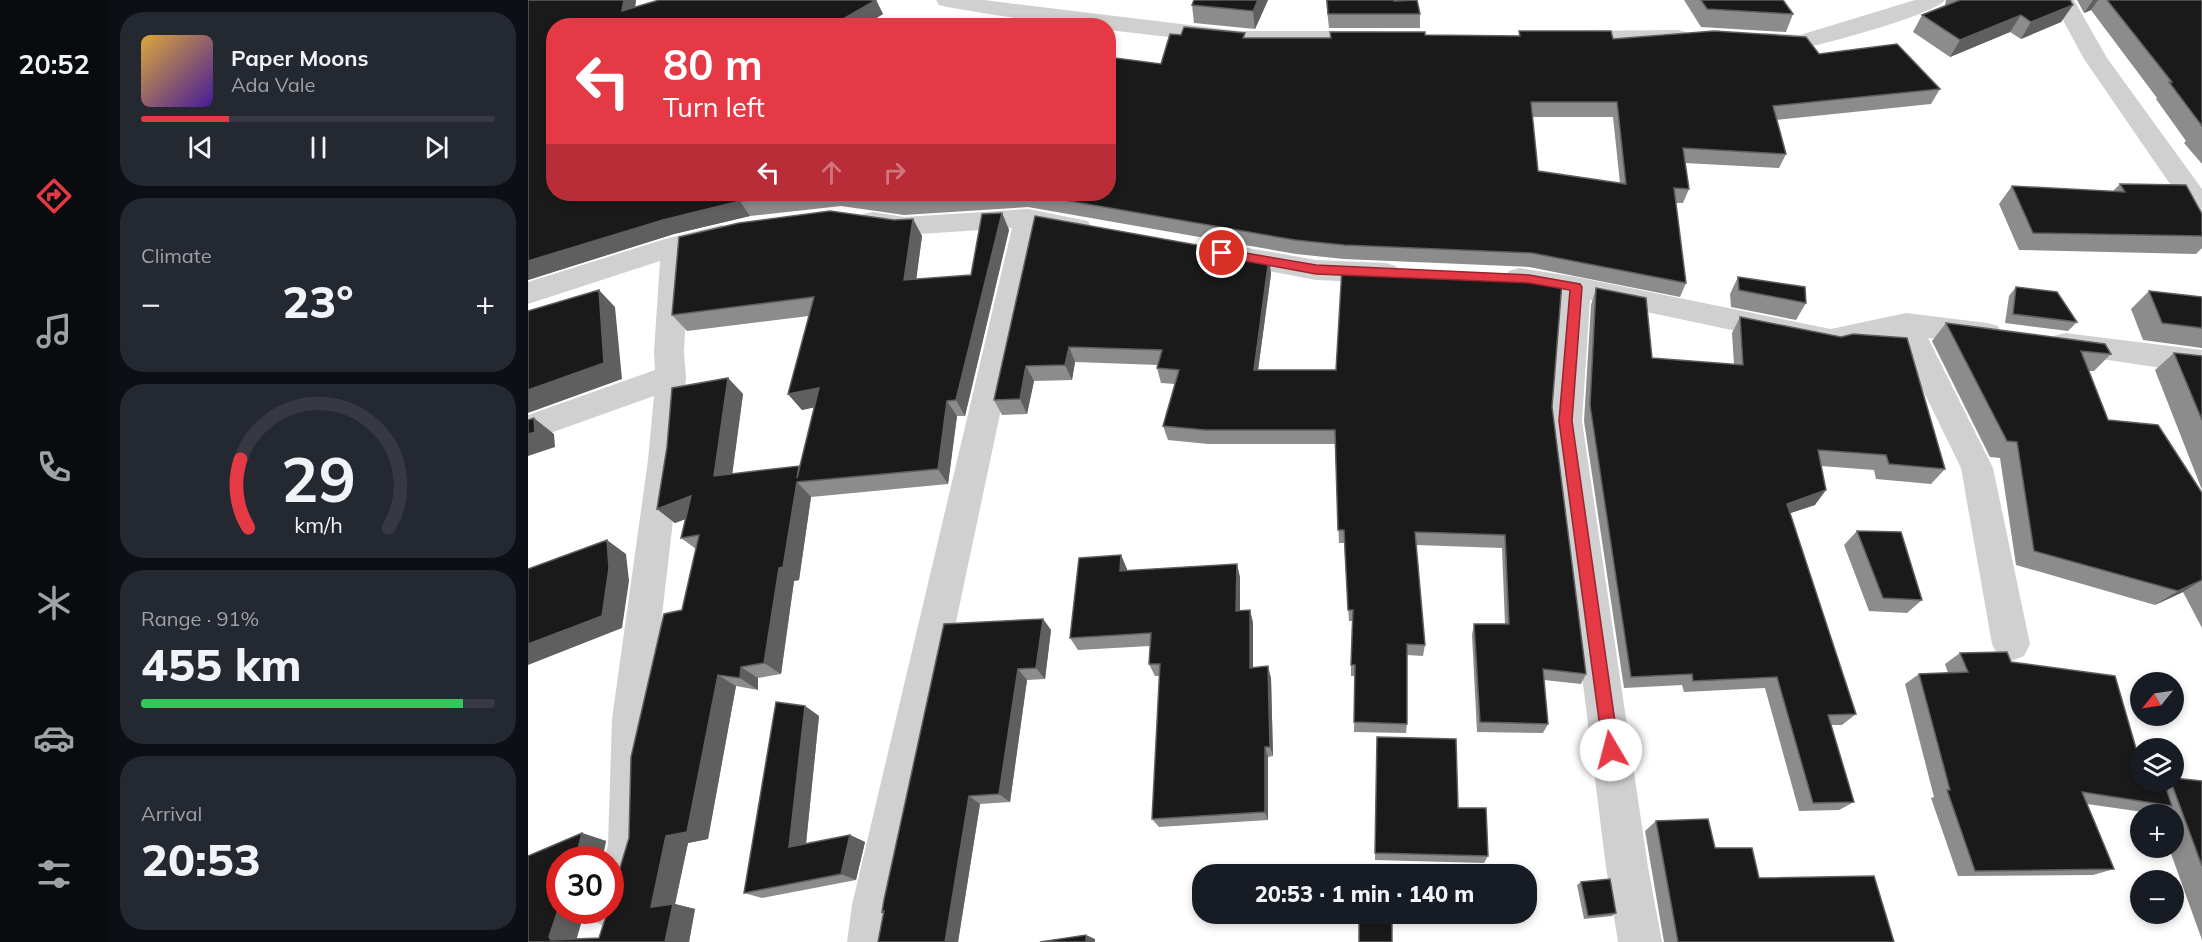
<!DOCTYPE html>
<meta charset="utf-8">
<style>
:root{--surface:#171b24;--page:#242831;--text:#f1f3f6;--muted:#9ea1a6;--line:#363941;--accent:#e63946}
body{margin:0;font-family:Mulish,sans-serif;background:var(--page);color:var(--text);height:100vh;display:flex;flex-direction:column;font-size:22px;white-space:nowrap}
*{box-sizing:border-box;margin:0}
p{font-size:20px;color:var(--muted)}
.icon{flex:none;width:33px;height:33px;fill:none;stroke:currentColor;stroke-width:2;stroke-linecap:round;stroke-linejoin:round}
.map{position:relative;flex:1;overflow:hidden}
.details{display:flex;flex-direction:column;gap:12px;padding:12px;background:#0d0f14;width:420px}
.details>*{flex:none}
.hud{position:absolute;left:18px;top:18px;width:570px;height:183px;border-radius:24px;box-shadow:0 3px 9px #0003;background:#e63946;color:#fff;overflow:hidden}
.needle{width:39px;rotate:240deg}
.buttons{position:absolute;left:1602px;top:672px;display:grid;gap:12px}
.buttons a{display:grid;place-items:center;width:54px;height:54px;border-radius:50%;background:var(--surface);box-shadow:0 3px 9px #0003;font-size:30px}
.speed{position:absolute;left:18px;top:846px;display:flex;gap:12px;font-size:30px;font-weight:700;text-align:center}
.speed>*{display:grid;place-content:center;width:78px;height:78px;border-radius:50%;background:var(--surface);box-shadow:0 3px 9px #0003;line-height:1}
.speed .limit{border:9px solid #d22;background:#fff;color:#111}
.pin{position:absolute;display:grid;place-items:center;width:51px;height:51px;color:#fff;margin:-26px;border:3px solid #fff;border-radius:50%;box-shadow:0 2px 6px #0007}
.me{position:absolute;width:66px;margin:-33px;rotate:352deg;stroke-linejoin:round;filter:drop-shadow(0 0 4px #0008)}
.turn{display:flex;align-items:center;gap:21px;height:126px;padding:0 18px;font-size:27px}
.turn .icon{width:78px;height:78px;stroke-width:2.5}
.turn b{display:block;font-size:42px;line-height:51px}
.lanes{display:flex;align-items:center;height:57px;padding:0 18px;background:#0003;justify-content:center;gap:30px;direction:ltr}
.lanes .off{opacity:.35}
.big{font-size:45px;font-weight:800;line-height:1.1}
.details .card{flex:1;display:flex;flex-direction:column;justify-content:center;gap:9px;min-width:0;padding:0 21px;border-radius:24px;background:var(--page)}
.details .dial{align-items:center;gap:0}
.dial svg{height:156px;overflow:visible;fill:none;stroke:var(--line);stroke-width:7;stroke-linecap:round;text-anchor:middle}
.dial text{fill:var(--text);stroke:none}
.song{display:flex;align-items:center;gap:18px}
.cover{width:72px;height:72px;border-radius:9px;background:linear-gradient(135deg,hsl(40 70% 55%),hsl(260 70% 35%))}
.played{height:6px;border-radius:3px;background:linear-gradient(90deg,var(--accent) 25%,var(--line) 25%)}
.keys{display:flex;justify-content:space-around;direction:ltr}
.heat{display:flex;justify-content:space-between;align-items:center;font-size:33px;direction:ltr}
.charge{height:9px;border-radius:4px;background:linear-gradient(90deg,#34c759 91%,var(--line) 0)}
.trip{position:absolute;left:664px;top:864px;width:345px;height:60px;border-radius:24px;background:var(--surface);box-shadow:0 3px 9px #0003;font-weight:800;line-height:60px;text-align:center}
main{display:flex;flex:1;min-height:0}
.menu{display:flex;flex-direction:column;width:108px;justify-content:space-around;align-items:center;background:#090b0e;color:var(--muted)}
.menu .icon{width:42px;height:42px}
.menu .on{color:var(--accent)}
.menu b{font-size:27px;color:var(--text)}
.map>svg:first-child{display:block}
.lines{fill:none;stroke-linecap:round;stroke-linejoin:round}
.street{fill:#d0d0d0;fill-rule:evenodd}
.wall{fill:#8c8c8c;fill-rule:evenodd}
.shaded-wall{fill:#5f5f5f}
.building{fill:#1a1a1a;stroke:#5f5f5f;stroke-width:1.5;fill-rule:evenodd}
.route{fill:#e63946;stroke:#96252e;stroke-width:1.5}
</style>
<main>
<nav class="menu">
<b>20:52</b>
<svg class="icon on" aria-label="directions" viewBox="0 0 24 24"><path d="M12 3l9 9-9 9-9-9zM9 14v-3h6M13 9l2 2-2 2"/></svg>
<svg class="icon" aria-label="music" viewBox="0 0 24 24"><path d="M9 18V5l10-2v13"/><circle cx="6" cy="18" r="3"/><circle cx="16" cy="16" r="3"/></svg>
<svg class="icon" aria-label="phone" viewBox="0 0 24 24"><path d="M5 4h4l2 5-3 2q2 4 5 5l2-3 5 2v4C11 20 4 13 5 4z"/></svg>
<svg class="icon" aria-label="climate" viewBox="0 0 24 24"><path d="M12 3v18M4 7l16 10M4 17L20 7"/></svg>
<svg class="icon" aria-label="car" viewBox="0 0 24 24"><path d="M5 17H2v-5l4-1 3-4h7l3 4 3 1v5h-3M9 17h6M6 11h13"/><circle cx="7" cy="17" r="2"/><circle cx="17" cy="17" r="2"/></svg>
<svg class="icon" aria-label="filters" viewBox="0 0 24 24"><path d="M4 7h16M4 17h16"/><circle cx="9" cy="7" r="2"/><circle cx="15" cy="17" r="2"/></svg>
</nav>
<section class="details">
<div class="card">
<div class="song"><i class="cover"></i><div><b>Paper Moons</b><p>Ada Vale</p></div></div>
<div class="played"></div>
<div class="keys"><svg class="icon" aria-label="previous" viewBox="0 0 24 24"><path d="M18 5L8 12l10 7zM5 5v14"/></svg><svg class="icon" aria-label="pause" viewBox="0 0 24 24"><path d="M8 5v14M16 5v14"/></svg><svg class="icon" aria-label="next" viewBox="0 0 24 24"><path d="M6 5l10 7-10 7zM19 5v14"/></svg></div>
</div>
<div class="card"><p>Climate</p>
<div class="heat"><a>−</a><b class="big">23°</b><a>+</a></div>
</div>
<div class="card dial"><svg viewBox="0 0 100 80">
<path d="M14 69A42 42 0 1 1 86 69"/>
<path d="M14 69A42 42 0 0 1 10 34" stroke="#e63946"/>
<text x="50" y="56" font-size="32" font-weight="700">29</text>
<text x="50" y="72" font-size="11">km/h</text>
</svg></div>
<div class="card"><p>Range · 91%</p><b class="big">455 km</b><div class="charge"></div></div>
<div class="card"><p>Arrival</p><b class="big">20:53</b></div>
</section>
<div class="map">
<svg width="1674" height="942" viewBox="0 0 1674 942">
<rect width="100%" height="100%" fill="#fff"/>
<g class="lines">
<path class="street" d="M408 0H456L711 31H847L855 33 858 38 855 43 847 45H711L580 30V26C526 26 473 16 419 7L411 5Z
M1387 0H1417C1408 14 1297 44 1276 48 1262 51 1242 48 1229 45L1226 40 1229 35 1237 33 1272 35Z
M1524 0H1546L1579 58 1674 189V218L1664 216 1556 59Z
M1150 30 1158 32 1161 37 1158 42 1150 44 1040 45 1032 43 1029 38 1032 33 1040 31Z
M500 209 560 221 564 228 560 235 550 238 511 230 368 905 363 942H319L324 905 484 228 376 235 335 228 331 221 335 214 345 212 376 217Z
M193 225 203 228 207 235 203 242 161 252 156 352 158 377 152 460 122 719V845L97 922 82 929 67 922 62 910H82V860H76L80 845 84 719 120 460 126 396 0 441V415L127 370 126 352 132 261 0 304V282L137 239Z
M698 244 788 260 858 263 868 266 872 273 868 280 858 283 788 280 688 261 684 254 688 247Z
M991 268 1048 277 1303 329 1378 313 1459 323 1470 326 1474 334 1470 342 1459 345 1400 338 1465 468 1502 644 1496 656 1483 661 1470 656 1464 644 1433 468 1369 337 1303 351 1062 300 1054 421 1120 867 1134 942H1090L1078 867 1022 421 1033 295 981 285 977 278 981 271Z
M1537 333 1674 350V374L1526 352 1522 344 1526 336Z"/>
</g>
<path class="wall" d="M0 0H108L107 8 348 0 355 14 26 194H580L633 64 718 38H802L897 35 991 36V31L1291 54 1412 89 1403 104 1248 120 1258 154 1251 168 1157 163 1161 189 1155 203H1148L1158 283 1152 297 1001 267 816 259 768 254 500 207 376 215 313 206 222 216 146 234 0 280ZM1004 117H1085L1092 183 1010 171Z
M740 0 727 29 666 23 664 5Z
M798 0H866V1L892 14V28H801Z
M1156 0H1255L1265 14 1258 32 1173 27Z
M1418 0H1542L1545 5 1533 22 1493 39 1482 32 1422 57 1385 32 1394 15 1418 6 1417 5Z
M1549 0H1674V164L1656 143 1658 141 1628 99 1629 98 1563 10 1556 13Z
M1592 184 1674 214V248L1668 254 1491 250 1471 204 1484 186 1585 191Z
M302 211 366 220 385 219 394 236 388 279 443 275 454 214 474 213 481 230 437 416H429L420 484 283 497 271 580 266 581 253 674 230 678V690L208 686 180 839 160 843 147 904 167 909 161 942H0V856L54 833 78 841 74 860H32V910H57L48 939 71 938 80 910H82V901L101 838 103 757 136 614 154 610 168 549 153 538 157 519 147 523 129 509 139 447 144 388 200 378 215 394 204 474 271 466 272 467 286 407 274 410 260 394 281 316 159 331 144 315 151 237 211 223Z
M507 216 741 258 743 274 730 370 1024 407 1058 674 1053 684 1016 680 1020 724 1015 733 949 732 944 635 946 624H977L974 548 888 545 897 645 895 656 879 655V724L878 733 826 732 827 676H823V665L824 621H821L816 543H811L807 444H680L640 440 635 426 647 384 633 383 629 368 630 365 547 362 544 380 506 381 499 414 474 415 466 400Z
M1210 277 1278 303 1268 320 1203 307 1202 294Z
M1488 287 1549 322 1540 331 1477 323 1481 296Z
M1068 288 1124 358 1206 365 1204 333 1212 317 1417 469 1403 484 1348 479 1346 470 1293 466 1287 505 1262 513 1328 714 1314 725H1303L1326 802 1311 810 1271 811 1237 688 1156 692 1154 685 1096 688 1056 421 1063 305Z
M1621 291 1674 297V348L1615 340 1603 309Z
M1418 323 1583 354 1566 371H1561L1580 420 1674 493V628L1655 592 1627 605 1488 565 1472 458 1462 457 1404 341Z
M1646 353 1674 356V490L1627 370Z
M1329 531 1394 600 1379 613 1341 611 1316 545Z
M593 555 599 570 712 577V611L722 610 725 623V667L743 678 745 756 740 757V820L631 827 624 819 632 676H627L621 664 622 646 550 650 542 638Z
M515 619 523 630 517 679 499 680 482 802 452 804 430 942H350L356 912H354Z
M1432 653 1483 662 1612 782 1674 781V940L1641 848H1646V814H1630L1628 811 1622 813 1559 804 1586 869 1565 875 1430 876 1403 798 1406 797 1377 684 1391 674 1420 673 1417 664Z
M277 706 291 716 278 844 322 835 337 842 328 880 234 898 216 893Z
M849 737 930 808 960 856 956 863 847 860Z
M1128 821 1187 848 1231 878 1366 942H1136L1117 831Z
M1053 882 1088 913 1084 916 1056 919 1049 885Z"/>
<path class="shaded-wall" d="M96 0H108L104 26 94 11Z
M348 0 355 14 336 26H303Z
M730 0H740L727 29 725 11Z
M1565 0H1570L1563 10 1556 13Z
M1545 5 1533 22 1493 39 1503 22Z
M1493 15 1482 32 1422 57 1432 40Z
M212 201 222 216 146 234 0 280V261L135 220Z
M474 213 481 230 437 416 428 400Z
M385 219 394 236 386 297 376 280Z
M741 258 743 274 728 385 726 370Z
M71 290 87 307 94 379 0 413V390Z
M541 347 547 362 544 380 537 365Z
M498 366 506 381 499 414 492 399Z
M200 378 215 394 202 491 186 476Z
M291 388 303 404 274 410 260 394Z
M419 401 429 416 420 484 410 469Z
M6 418 26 434 27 447 0 456V434Z
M269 482 283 497 271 580 266 581 253 674 236 663 251 568Z
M1298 490 1287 505 1248 518 1259 504Z
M163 496 180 511 147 523 129 509Z
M79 540 98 554 101 581 94 628 0 665V644Z
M593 555 599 569 598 584 592 571Z
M709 564 712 577V624L708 611Z
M1674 580 1655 592 1627 605 1650 591Z
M722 610 725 623V679L722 668Z
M515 619 523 630 517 679 508 668Z
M740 666 743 678 745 756 742 747Z
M213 667 230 678V690L212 678Z
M490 669 499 680 482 802 471 794Z
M190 675 208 686 180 839 160 843 147 904 167 909 161 942H137L123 907 138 836Z
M277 706 291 716 277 853 261 847Z
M737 747 740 757V820L737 812Z
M441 796 452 804 430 942H417Z
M54 833 78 841 74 860H55L49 853Z
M322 835 337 842 328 880 313 874Z
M32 904V910H57L48 941 23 940 21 937Z
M558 935 567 939V942H558Z"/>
<path class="building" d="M0 0H96L94 11 131 0H348L303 26H26V194H285L212 201 135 220 0 261Z
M666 0H730L725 11 664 5Z
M799 0H866V1L889 0 892 14H800Z
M1173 0H1255L1265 14 1179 9Z
M1432 0H1542L1545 5 1503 22 1493 15 1432 40 1394 15Z
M1579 0H1674V126L1641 82H1644Z
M488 20 537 26H484Z
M656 27 717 33 715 38H803L802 32H897V35L992 36 991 31H1083L1085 39 1186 31 1278 37 1291 54 1369 44 1412 89 1245 106 1258 154 1155 148 1161 189 1146 188 1158 283 1004 253 816 245 767 240 501 194H580V57L633 64 642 34 653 35ZM1003 102H1089L1098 184 1010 171Z
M1592 184 1658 185 1674 214V236L1505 233 1484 186 1597 192Z
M319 194H478L368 200Z
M302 211 366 220 385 219 376 280 443 275 454 214 474 213 428 400 419 401 410 469 269 482 255 567 251 568 236 663 213 667 212 678 190 675 159 832 138 836 123 907 145 904 137 942H0V856L54 833 49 853 55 856V860H32V904L21 937 23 940 71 938 80 910H82V901L101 838 103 757 136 614 154 610 171 535 153 538 163 496 129 509 139 447 144 388 200 378 186 476 271 466 269 478 291 388 260 394 286 297 144 315 151 237 211 223Z
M507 216 741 258 726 370H808L814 268 1004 276 1034 282 1024 407 1058 674 1015 669 1020 724 952 722 946 624H981L977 535 887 532 897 645 879 644V724L826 722 827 665H823L825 610H820L816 530H810L807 430H677L635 426 651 370 629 368 634 350 541 347 537 365 498 366 492 399 466 400Z
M1210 277 1277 287 1278 303 1211 290Z
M1488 287 1529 292 1549 322 1485 314Z
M1068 288 1118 298 1124 358 1215 365 1212 317 1313 337 1325 334 1379 338 1417 469 1361 464 1358 455 1290 450 1298 490 1259 504 1328 714 1300 715 1326 802 1285 803 1249 677 1165 681 1164 674 1103 677 1062 405Z
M71 290 76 363 0 390V311Z
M1621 291 1674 297V328L1634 323Z
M1418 323 1577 344 1583 354 1553 351 1580 420 1630 425 1674 493V580L1650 591 1506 551 1489 442 1479 441Z
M1646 353 1674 356V420Z
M6 418 7 432 0 434V420Z
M1329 531 1373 532 1394 600 1355 598Z
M79 540 81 568 74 616 0 644V569Z
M593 555 592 571 709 564 708 611 722 610V668L740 666 742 747H737V812L624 819 632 664H621L623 633 542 638 551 558Z
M515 619 508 668 490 669 471 794 441 796 417 942H350L356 911 354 912 356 900 416 624Z
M1479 652 1483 662 1587 676 1612 762V782H1636L1644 806 1554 792 1586 869 1447 871 1419 790H1422L1391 674 1440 672 1432 653Z
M248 702 277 706 261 847 322 835 313 874 216 893Z
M849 737 928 739 930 808H958L960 856 847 853Z
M1646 778 1674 781V866L1643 782H1646Z
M1180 819 1187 848H1224L1231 878 1346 876 1366 942H1150L1128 821Z
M1082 879 1088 913 1060 916 1053 882Z
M831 914H864V942H831Z
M558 935V942H512Z"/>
<path class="route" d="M694 249 788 265 1001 275 1052 284 1054 287 1044 421 1091 750 1089 755 1083 758 1077 755 1075 750 1031 421 1042 290 1001 283 788 274 690 256 689 253Z"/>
</svg>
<div class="buttons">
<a><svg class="needle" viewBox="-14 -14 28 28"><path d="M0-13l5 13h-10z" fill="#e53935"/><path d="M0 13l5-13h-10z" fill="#9ea1a6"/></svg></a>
<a><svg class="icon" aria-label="layers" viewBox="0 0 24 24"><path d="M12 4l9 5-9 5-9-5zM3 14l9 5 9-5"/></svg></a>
<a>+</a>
<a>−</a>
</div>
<div class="speed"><div class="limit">30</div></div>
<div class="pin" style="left:694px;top:253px;background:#d93025"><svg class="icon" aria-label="arrive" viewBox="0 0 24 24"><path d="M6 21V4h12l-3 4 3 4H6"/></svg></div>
<svg class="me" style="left:1083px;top:750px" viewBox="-20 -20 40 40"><circle r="19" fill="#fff"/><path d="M0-13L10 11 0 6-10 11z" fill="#e63946"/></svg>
<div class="trip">20:53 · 1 min · 140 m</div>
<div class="hud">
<div class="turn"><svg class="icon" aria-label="left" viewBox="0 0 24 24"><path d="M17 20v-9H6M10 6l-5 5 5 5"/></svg><div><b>80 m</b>Turn left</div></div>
<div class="lanes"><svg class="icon" aria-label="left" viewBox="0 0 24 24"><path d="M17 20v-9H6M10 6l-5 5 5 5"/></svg><svg class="icon off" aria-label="ahead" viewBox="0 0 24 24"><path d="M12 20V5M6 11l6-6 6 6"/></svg><svg class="icon off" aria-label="right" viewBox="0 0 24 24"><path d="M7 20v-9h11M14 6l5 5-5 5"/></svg></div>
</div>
</div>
</main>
